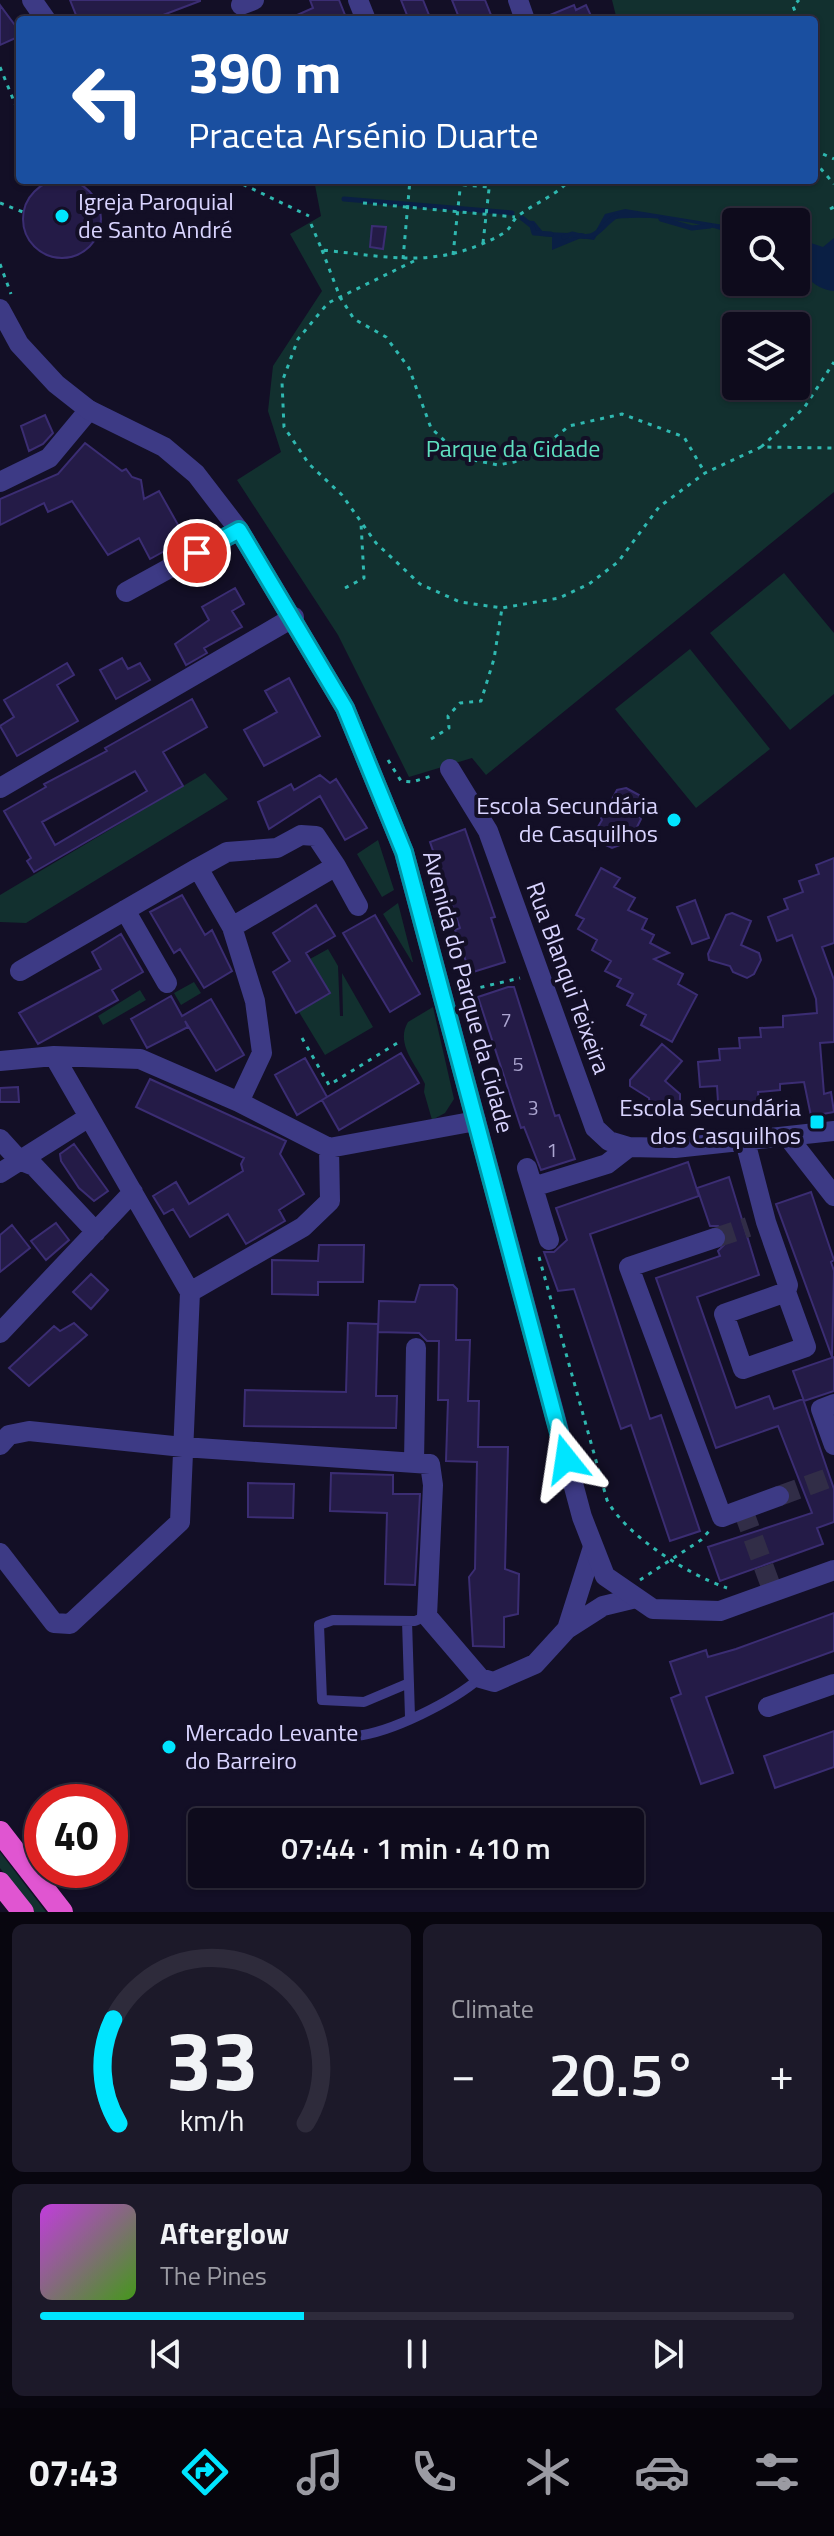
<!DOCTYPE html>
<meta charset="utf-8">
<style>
:root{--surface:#0e0b1c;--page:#1c1929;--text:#f1f3f6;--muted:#9b9ba3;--line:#2e2b3b;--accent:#00e5ff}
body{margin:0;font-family:"Titillium Web",sans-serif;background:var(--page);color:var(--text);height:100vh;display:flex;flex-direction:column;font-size:30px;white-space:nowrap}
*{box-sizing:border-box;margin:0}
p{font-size:26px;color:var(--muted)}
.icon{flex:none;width:44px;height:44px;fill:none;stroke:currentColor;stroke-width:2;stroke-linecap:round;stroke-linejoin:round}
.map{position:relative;height:1912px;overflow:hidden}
.sheet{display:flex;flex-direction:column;gap:12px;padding:12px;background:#08060f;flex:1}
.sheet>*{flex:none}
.banner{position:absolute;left:16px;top:16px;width:802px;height:168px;border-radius:8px;box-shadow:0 2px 6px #0004,0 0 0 2px var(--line);background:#1a4fa0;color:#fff;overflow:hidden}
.tools{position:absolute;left:722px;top:208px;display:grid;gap:16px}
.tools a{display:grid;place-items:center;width:88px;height:88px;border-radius:8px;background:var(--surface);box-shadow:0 2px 6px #0004,0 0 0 2px var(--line);font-size:40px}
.speed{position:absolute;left:24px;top:1784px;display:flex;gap:16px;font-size:40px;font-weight:700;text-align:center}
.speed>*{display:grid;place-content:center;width:104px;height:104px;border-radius:50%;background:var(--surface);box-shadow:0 2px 6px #0004,0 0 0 2px var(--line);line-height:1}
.speed .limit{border:12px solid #d22;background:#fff;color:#111}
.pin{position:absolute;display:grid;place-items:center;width:68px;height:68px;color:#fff;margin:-34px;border:4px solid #fff;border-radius:50%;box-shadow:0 2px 8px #0007}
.me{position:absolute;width:88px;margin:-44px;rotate:345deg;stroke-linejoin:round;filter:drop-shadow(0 0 6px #0008)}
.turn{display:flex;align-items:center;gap:28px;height:168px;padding:0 40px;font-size:36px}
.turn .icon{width:104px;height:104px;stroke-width:2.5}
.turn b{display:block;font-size:56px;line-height:68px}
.big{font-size:60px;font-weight:600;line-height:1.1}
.sheet .tile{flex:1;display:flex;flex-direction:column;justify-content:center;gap:12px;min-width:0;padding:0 28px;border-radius:12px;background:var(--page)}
.sheet .dial{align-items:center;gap:0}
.dial svg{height:208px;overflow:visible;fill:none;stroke:var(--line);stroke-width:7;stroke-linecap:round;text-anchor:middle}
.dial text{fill:var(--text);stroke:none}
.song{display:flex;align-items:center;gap:24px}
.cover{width:96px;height:96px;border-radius:12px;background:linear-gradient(135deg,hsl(290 70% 55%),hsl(100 70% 35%))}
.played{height:8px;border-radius:4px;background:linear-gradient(90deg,var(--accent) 35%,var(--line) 35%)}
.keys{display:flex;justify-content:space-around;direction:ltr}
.heat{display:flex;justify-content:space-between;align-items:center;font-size:44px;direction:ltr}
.sheet .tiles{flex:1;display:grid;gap:12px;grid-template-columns:1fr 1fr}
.tile:last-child{grid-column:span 2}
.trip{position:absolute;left:188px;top:1808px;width:456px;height:80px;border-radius:8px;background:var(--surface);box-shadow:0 2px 6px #0004,0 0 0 2px var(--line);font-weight:600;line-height:80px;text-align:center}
.dock{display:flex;height:128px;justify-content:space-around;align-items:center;background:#06040b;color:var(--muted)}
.dock .icon{width:56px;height:56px}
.dock .active{color:var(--accent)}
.dock b{font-size:36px;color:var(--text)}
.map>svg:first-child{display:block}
.green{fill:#12302f;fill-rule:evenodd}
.water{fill:#0a1f44}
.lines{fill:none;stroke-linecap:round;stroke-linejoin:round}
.stream{stroke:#0a1f44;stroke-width:5}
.building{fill:#241b47;stroke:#3b2d73;stroke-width:2;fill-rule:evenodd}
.minor-tunnel{stroke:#312d47;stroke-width:20;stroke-dasharray:20 10;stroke-linecap:butt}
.path{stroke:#2fb8b0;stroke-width:3;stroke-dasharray:4 6;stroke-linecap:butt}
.service{stroke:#3d3a85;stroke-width:10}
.minor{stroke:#3d3a85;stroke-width:20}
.tertiary{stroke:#3d3a85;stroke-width:20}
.trunk{stroke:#e055d1;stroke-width:22}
.route-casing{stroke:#0095a6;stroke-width:20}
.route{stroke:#00e5ff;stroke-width:14}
.poi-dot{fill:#00e5ff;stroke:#130f26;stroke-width:3}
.labels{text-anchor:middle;stroke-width:8;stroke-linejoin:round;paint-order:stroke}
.number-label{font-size:20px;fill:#aca6d1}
.poi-label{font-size:24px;fill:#d9d4ff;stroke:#130f26;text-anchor:start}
.park-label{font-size:24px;fill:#5fe0c0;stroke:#130f26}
.street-label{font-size:24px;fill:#d9d4ff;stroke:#130f26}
</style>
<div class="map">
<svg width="834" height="1912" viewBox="0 0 834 1912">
<rect width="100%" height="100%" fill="#130f26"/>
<path class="green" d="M612 0H834V492L486 775 472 758 409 777 338 635 237 480 281 452 268 411 273 366 322 291 290 234 321 216 314 180H814V20H617ZM736 222H796V282H736ZM736 326H796V386H736Z
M784 573 834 633V694L790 730 710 633Z
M690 649 770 749 696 808 615 709Z
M205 773 228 799 26 923 0 922V895Z
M378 840 394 890 382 897 357 854Z
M398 903 413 962H412L383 914Z
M328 949 338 966 340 1016H343L342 973 373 1027 325 1055 299 1012 330 993 310 959Z
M194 982 201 993 181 1005 174 993Z
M140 990 146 1000 103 1025 98 1016Z
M433 1007 454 1099 445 1113 432 1120 424 1092 425 1084C416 1064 395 1044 408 1022Z
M0 1852 46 1912H34L0 1868Z"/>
<path class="water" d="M625 209 736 227V235C697 221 648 214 607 220L594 240 581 238 552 250V237L540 236 531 224 520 220 534 221 543 232 570 233 569 238 581 233 593 236 605 214Z
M796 238 823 247 834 238V291C805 288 796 262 796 238Z"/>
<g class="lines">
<path class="stream" d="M344 199 512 213
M522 218 532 226 534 233 551 234
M661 219 692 228 710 226
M564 237 572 234C598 242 597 229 616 216"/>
</g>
<path class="building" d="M70 0H200V1L150 20H78Z
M310 0H339L347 20H286L313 8Z
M401 0H423L431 20H409Z
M452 0H485L493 20H460Z
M0 5 20 32V36L0 45Z
M574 5 576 10 586 5 593 20H538Z
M23 219a39 39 0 1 1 78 0a39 39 0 1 1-78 0Z
M372 226 386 227 383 249 370 247Z
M45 415 53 433 43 444 29 451 21 426Z
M85 443 122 471 126 469 132 477 141 480 144 499 159 491 186 539 150 559 139 538 108 555 72 501 48 512 44 503 0 525V499L58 474Z
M235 588 244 604 232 611 242 627 204 648 207 653 186 665 175 644 209 620 202 607Z
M122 658 128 669 140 663 150 680 116 699 100 670Z
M67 663 74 675 57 685 78 721 17 756 0 726 14 717 4 700Z
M289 678 320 736 264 766 244 730 277 712 265 691Z
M192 699 207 727 163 752 183 786 34 872 27 861 31 858 4 811 46 787 44 784 107 751 105 748ZM135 771 147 791 55 845 42 822Z
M320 775 330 783 336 779 367 828 345 840 320 796 269 829 258 802 291 784 294 790Z
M626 788 639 795 642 803 637 813 641 819 633 835 624 836 620 845 612 848 597 841 595 832 602 820 598 811 601 806 610 803 617 790Z
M465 829 495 917 491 918 505 962 470 973 455 930 460 928 430 842Z
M834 858V943L822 947 834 980V1042L820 1043 824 1094 831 1092 834 1112 811 1116 804 1082 780 1084V1090L758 1092 759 1104 738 1106 739 1117 719 1118 717 1086 700 1087 698 1062 720 1060 719 1049 740 1048 739 1038 761 1037 760 1028 783 1027V1016L817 1013 816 999 792 935 777 941 768 917 788 909 784 899 803 892 799 881 819 874 816 865Z
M601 868 620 878 614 887 635 898 628 910 647 919 642 929 654 935 650 943 669 953 654 959 683 974 678 984 697 995 672 1042 641 1025 646 1015 627 1005 633 994 617 986 621 979 605 971 611 961 592 950 597 940 578 929 584 919 576 915Z
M182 895 205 935 212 930 232 971 204 988 180 949 174 953 150 912Z
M695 900 709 938 692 944 677 907Z
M316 905 335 936 306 953 330 993 296 1013 273 972 290 961 273 933Z
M732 913 751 921 741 945 759 953 761 960 754 974 747 978 733 972 730 966 709 960 708 954 726 915Z
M375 915 420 994 390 1012 343 933Z
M121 934 143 972 112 990 118 1000 38 1044 19 1013 101 969 92 952Z
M508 987H514L555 1116 559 1115 575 1159 541 1170 524 1127 521 1128 478 997Z
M171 996 182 1016 211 999 244 1055 216 1071 185 1021 188 1027 147 1048 131 1019Z
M662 1044 682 1061 665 1081 680 1094V1101L670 1113 662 1114 650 1105 649 1098 630 1086V1080Z
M401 1053 419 1083 339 1130 322 1100Z
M305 1058 327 1097 297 1115 275 1075Z
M150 1079 286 1141 280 1154 304 1194 279 1210 285 1221 246 1244 228 1214 190 1237 173 1209 164 1214 153 1196 176 1182 189 1204 243 1171 241 1164 244 1158 136 1107Z
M18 1087 19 1102H0V1088Z
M74 1144 108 1191 94 1201 79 1188 61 1161 60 1154Z
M688 1162 699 1196 590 1234 650 1419 661 1415 700 1531 670 1541 631 1425 621 1429 574 1289 558 1291 544 1252H554L567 1240 556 1208Z
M729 1177 759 1275 697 1297 736 1408 769 1396 774 1409 803 1399 834 1489V1522L817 1528 823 1544 720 1581 708 1547 812 1513 778 1426 716 1448 656 1278 720 1256 718 1251 728 1241 727 1233 718 1226H710L697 1188Z
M811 1192 834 1260 831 1262 834 1271 832 1357 776 1204Z
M56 1223 69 1240 46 1260 31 1241Z
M12 1225 30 1248 0 1272V1235Z
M319 1245H364L363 1282H318V1295L272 1294V1260L318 1261Z
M91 1274 108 1290 91 1309 73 1292Z
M420 1285H453L457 1289 456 1340H470L468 1401H479L478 1447H508L505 1569 519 1574 518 1614 504 1617V1647L473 1646 469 1577 475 1569 477 1462 446 1461 448 1400H438L439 1341H427L419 1333 378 1332 379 1301 415 1302Z
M74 1323 87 1335 29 1386 9 1368 54 1326 60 1331Z
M348 1323 378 1324 376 1396H397L396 1428 244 1426 245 1390 346 1392Z
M834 1357V1391L804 1401 793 1371Z
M331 1473 393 1475V1494H420L415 1585 385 1584 387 1513 330 1511Z
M248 1483 294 1484 293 1518 248 1517Z
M834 1613V1651L706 1697 733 1773 701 1784 671 1698 681 1694 670 1662 706 1650 708 1657 736 1649Z
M834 1731V1767L775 1788 764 1756Z"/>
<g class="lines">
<path class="minor-tunnel" d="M715 1238 748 1227
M779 1496 834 1476
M743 1510 773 1592"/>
<path class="path" d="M798 20 793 6 799 0
M0 67 20 116
M814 150 834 159
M814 161 834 184
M46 180 47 182
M234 180 309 216
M403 180 489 187
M0 203 23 212
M363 203 515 217
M830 209 834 207
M311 224 322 250C392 257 439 270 504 233 511 229 512 220 519 215 537 202 555 196 570 180
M483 243 490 180
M322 250 340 297 354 319 386 337 409 368 431 428 463 458 498 465 514 462 532 456 569 426 622 414 684 437 705 473
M453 255 461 180
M403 259 410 180
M414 261 328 303 298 339 282 382 284 427 309 464 342 495 376 543 420 584 460 602 502 608 559 598 589 584 618 562 659 507 705 473 761 447 834 448
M0 264 11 294
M761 447 804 408 834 362
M345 588 364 578 361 523
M431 739 449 728 448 716 460 703 481 701 494 659 502 608
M388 760 401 781 412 782 435 775
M461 992 520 978
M302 1038 329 1085 399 1042
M539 1257 607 1500C626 1536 689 1575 727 1588
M640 1580 701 1540 711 1529"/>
<path class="service" d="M407 1621 410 1717
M409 1683 364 1702 322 1700 319 1625 333 1620 415 1621 427 1616
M298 1735C317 1735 337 1738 355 1736 391 1733 453 1701 480 1678"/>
<path class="minor" d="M32 0 46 20
M358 0 366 20
M518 0 525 20
M241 5 254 0
M0 482 49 458 89 410
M126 592 239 530
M450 769 488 831 595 1128 609 1141 629 1147
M0 788 294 617
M336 866 358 906
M125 910 167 983
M232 927 198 868 227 852 277 848 301 835 316 836 336 866 232 927 255 1001 262 1053 239 1102
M20 971 198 868
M0 1061 54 1056 140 1059 239 1102 329 1148 476 1121
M788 1137 834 1196
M0 1139 19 1160 34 1166 96 1232
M745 1141 766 1222 788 1285 786 1292 806 1347 743 1369 724 1314 786 1292
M527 1168 549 1240
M0 1173 89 1117
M533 1187 607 1164 629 1147 675 1148 834 1131
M715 1238 629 1267 722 1517 779 1496
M190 1292 303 1227 330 1201 329 1148
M0 1333 133 1192
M834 1404 821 1409 834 1445
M0 1445 9 1435 29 1431 183 1447 430 1464 433 1485 427 1616 480 1678 494 1682 535 1664 567 1629 603 1606 636 1598
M414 1461 416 1348
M0 1553 54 1623 70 1624 180 1522 190 1292 54 1056
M567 1629 593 1547
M768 1707 834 1684"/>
<path class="tertiary" d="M0 309 19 344 56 384 89 410 164 447 196 474 239 530 345 708 404 852 582 1517 605 1576 653 1609 720 1611 834 1570"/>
<path class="trunk" d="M0 1832 62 1912
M0 1883 23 1912"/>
</g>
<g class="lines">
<defs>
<path id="route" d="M197 553 239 530 345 708 404 852 566 1459"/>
</defs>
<use href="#route" class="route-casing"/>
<use href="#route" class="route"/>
</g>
<g class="poi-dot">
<circle cx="62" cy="216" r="8"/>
<circle cx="674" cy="820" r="8"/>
<rect x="809" y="1114" width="16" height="16" rx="4"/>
<circle cx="169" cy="1747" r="8"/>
</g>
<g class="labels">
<g class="number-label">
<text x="506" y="1027">7</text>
<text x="518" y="1071">5</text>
<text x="533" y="1115">3</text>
<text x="552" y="1157">1</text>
</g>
<g class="poi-label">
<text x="78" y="210">Igreja Paroquial<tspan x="78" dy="28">de Santo André</tspan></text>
<text x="658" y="814" text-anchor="end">Escola Secundária<tspan x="658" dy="28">de Casquilhos</tspan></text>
<text x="801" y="1116" text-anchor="end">Escola Secundária<tspan x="801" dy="28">dos Casquilhos</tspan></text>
<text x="185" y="1741">Mercado Levante<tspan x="185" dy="28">do Barreiro</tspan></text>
</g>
<g class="park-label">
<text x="513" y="457">Parque da Cidade</text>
</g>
<g class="street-label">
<text transform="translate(568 978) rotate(70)" y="8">Rua Blanqui Teixeira</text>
<text transform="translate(468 992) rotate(75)" y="8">Avenida do Parque da Cidade</text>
</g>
</g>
</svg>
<div class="tools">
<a><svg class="icon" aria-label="search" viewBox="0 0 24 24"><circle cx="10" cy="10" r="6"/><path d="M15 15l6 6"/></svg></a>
<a><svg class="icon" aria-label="layers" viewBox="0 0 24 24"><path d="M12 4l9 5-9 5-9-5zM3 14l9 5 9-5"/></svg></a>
</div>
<div class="speed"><div class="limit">40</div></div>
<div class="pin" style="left:197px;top:553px;background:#d93025"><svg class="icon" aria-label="arrive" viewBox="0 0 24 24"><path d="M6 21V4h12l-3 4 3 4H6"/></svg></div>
<svg class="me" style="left:566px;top:1459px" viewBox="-20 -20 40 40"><path d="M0-17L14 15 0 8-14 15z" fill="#00e5ff" stroke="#fff" stroke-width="4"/></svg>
<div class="trip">07:44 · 1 min · 410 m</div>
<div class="banner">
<div class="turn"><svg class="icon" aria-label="left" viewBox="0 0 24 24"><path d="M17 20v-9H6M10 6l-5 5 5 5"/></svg><div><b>390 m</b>Praceta Arsénio Duarte</div></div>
</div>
</div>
<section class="sheet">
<div class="tiles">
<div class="tile dial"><svg viewBox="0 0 100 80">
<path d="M14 69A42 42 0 1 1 86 69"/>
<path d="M14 69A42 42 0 0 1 12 29" stroke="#00e5ff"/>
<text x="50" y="56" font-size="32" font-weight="700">33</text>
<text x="50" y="72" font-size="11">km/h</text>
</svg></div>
<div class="tile"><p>Climate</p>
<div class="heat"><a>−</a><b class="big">20.5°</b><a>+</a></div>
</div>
<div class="tile">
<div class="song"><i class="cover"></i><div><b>Afterglow</b><p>The Pines</p></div></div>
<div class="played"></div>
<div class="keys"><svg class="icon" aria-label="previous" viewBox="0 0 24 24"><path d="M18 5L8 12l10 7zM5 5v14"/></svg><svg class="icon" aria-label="pause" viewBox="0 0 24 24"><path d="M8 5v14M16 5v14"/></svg><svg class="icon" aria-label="next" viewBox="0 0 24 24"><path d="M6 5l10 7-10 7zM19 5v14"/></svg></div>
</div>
</div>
</section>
<nav class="dock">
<b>07:43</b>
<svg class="icon active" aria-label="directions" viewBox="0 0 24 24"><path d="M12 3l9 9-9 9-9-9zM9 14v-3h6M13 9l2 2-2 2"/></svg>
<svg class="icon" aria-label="music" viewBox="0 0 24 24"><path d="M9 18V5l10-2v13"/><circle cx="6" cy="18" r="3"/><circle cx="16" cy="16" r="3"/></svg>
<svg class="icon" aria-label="phone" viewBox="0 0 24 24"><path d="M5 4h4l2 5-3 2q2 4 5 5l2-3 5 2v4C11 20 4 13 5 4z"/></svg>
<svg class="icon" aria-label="climate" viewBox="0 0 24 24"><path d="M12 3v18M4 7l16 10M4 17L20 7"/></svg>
<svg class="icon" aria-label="car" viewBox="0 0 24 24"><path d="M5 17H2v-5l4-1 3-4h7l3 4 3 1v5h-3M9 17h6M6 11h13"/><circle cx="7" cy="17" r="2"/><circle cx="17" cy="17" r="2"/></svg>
<svg class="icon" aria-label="filters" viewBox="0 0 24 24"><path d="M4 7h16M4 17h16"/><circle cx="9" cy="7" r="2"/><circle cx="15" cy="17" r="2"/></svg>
</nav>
